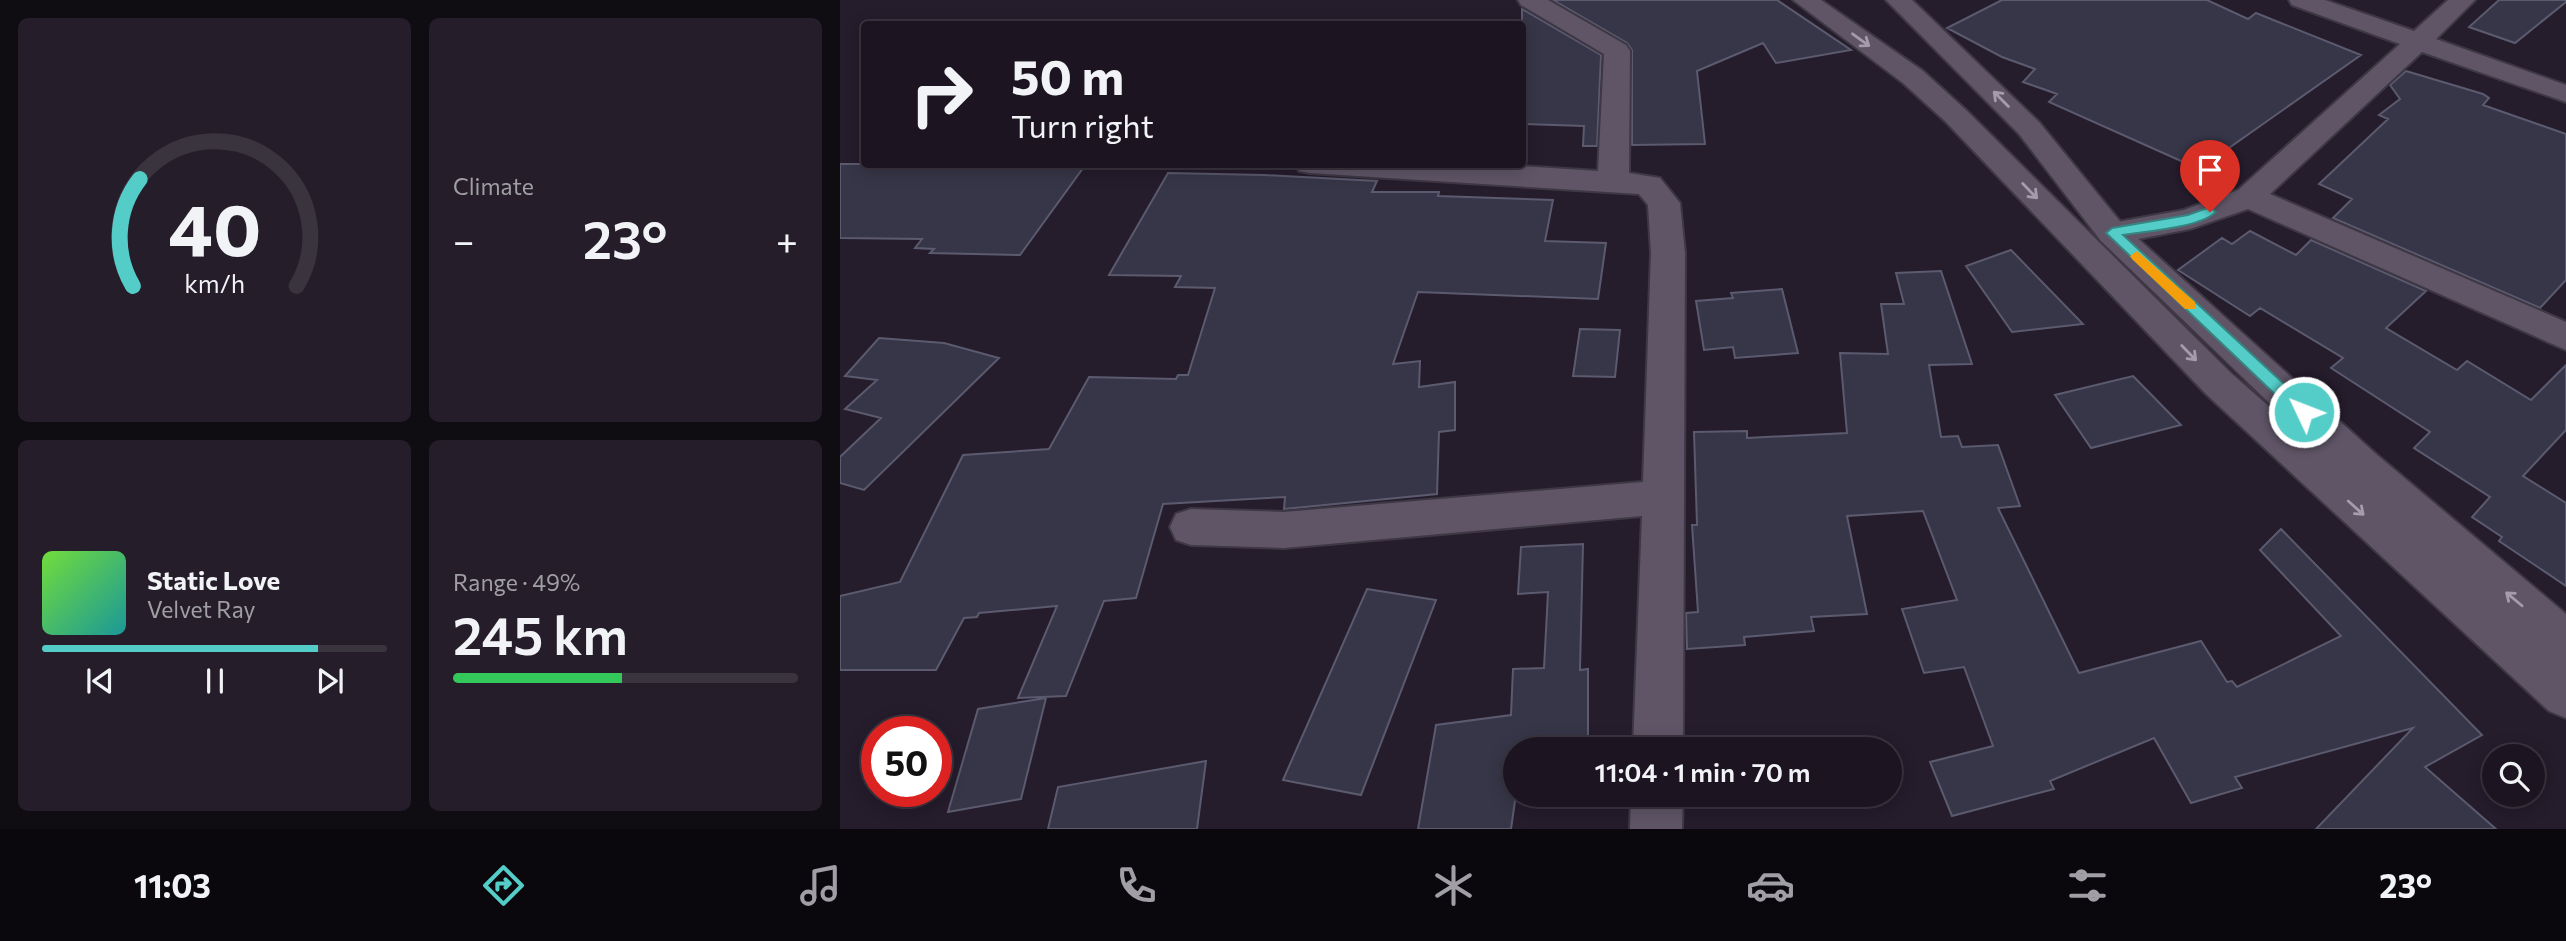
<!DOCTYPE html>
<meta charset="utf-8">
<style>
:root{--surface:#1c1521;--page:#251e2a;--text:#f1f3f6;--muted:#a09fa5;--line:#3a343f;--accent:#54cdc8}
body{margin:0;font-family:Commissioner,sans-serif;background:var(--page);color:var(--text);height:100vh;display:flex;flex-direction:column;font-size:26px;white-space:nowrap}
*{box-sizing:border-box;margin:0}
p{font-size:23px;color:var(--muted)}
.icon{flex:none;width:38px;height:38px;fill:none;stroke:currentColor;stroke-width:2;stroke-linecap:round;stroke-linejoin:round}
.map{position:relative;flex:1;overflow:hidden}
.drawer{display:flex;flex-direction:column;gap:18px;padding:18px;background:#0f0c12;width:840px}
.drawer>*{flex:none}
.guide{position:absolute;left:21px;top:21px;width:665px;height:147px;border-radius:7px;box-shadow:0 4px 18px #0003,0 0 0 2px var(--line);background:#1c1521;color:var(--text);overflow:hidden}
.buttons{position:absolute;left:1642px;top:744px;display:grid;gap:14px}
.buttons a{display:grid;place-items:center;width:63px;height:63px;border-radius:50%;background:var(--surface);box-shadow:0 4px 18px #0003,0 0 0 2px var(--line);font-size:35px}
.speed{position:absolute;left:21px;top:716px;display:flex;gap:14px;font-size:35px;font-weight:700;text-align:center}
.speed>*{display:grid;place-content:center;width:91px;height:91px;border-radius:50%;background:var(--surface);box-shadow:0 4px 18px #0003,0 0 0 2px var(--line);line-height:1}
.speed .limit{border:10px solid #d22;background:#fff;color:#111}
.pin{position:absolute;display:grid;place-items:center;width:60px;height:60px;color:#fff;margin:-72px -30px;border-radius:50% 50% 50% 0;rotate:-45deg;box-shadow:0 0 7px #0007}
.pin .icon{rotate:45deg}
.me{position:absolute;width:77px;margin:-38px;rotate:313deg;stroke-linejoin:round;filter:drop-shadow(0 0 5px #0008)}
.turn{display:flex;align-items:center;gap:24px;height:147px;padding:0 35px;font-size:32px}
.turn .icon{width:91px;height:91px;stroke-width:2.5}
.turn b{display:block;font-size:49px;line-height:60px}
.big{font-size:52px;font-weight:600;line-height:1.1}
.drawer .tile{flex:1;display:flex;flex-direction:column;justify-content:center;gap:10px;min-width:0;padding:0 24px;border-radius:10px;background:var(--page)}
.drawer .dial{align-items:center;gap:0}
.dial svg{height:182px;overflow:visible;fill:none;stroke:var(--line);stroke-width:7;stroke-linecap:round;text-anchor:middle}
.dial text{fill:var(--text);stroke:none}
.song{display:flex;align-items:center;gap:21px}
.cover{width:84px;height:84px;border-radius:10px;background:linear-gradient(135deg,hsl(100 70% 55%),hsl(180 70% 35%))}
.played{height:7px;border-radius:4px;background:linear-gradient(90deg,var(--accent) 80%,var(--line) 80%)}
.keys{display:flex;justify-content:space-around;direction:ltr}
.heat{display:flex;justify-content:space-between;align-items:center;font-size:38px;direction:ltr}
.charge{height:10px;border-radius:5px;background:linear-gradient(90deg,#34c759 49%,var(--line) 0)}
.drawer .tiles{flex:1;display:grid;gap:18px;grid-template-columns:repeat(2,1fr)}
.trip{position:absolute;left:663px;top:737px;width:399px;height:70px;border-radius:35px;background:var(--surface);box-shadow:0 4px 18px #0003,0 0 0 2px var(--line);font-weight:600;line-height:70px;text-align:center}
.tab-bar{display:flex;height:112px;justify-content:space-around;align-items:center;background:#0b080d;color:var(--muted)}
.tab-bar .icon{width:49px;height:49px}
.tab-bar .active{color:var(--accent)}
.tab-bar b{font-size:32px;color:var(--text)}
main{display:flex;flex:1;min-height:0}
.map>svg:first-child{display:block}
.building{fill:#373648;stroke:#5b5a6e;stroke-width:2}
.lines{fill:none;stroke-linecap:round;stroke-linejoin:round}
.street-casing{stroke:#3e3744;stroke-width:4}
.secondary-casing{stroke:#3e3744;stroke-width:4}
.street{fill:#5f5567;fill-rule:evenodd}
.secondary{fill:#5f5567;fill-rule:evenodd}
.oneway{stroke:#a49cab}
.route{fill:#54cdc8;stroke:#378582;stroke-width:2}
.slow{fill:#f59e0b}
</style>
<main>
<section class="drawer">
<div class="tiles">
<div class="tile dial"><svg viewBox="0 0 100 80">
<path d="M14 69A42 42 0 1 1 86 69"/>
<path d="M14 69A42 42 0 0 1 17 22" stroke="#54cdc8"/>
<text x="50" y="56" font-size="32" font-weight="700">40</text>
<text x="50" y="72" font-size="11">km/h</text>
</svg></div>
<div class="tile"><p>Climate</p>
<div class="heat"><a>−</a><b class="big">23°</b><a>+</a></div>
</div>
<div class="tile">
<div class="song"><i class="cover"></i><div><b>Static Love</b><p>Velvet Ray</p></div></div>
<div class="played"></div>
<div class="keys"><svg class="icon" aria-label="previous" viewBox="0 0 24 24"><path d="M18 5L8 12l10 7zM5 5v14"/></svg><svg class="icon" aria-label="pause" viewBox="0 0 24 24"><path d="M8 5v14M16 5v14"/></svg><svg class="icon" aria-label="next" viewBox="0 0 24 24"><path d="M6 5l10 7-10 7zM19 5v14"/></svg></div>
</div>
<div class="tile"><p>Range · 49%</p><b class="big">245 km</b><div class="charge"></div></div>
</div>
</section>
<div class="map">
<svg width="1726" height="829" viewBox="0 0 1726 829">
<rect width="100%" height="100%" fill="#251c2c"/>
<path class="building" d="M713 0H937L1011 50 936 63 923 43 857 71 865 144 792 145V50L787 43Z
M1162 0H1367L1408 19 1416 13 1521 55 1359 169 1209 102 1217 94 1183 82 1195 69 1162 57 1107 28Z
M1659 0H1726V2L1675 43 1629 27Z
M682 9 761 55 757 146H743L744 126 682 124Z
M1566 71 1643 94 1649 98 1643 105 1726 134V280L1700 308 1493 218 1512 199 1479 184 1548 119 1539 115 1560 99 1550 85Z
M0 164H246L180 255 90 253 94 249 75 248 82 239 0 238Z
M328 173 424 175 537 181 532 192H599L598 196 713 200 705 241 766 243 758 299 578 292 553 364 580 361 579 387 615 382V430L599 432 597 494 444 509 445 497 323 504 296 598 264 601 226 696 178 698 217 606 139 613 137 617 124 618 96 670H0V596L60 582 123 455 209 449 249 377 336 379 338 375H348L375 288 335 287 341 276 269 275Z
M1410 231 1456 255 1471 240 1586 291 1546 328 1617 370 1627 361 1691 400 1726 365V430L1683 476 1726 503V586L1659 541 1662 537 1632 517 1650 497 1574 448 1590 432 1491 368 1503 358 1420 308 1410 316 1338 270 1382 238 1392 244Z
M1171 250 1243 324 1172 332 1126 266Z
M1101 271 1132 364 1089 365 1101 437 1118 436 1122 447 1158 445 1180 506 1158 508 1239 673 1361 641 1387 682 1392 681 1397 687 1501 636 1420 550 1441 529 1642 735 1585 767 1656 829H1476L1573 728 1395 777 1402 788 1351 803 1314 738 1210 781 1214 789 1112 816 1090 762 1153 746 1124 667 1084 673 1062 609 1117 600 1083 511 1007 516 1027 614 971 617 974 631 904 637 905 645 847 649 846 613 858 612 852 525H857L854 432 907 431V438L1007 433 1000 353 1048 354 1041 304H1064L1056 273Z
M942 289 958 353 895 358 893 347 864 350 856 301 893 298 891 293Z
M740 329 780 330 775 377 733 376Z
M39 338 104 343 159 358 24 490 0 483V457L41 418 5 409 37 380 5 376Z
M1293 376 1341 425 1251 448 1215 395Z
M743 544 740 670 748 669V741L719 743V749H676V794L671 829H578L596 725 671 715 673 669 704 668 708 592 678 594 681 547Z
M527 589 596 600 521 795 443 780Z
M206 698 181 799 108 812 138 709Z
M366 761 357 829H208L218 787Z"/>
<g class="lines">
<defs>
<path id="street" d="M678 0H708L786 45 790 51 789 173 820 178 840 203 845 253 843 749H793L802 516 444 548 351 545 336 540 330 527 336 514 351 509 444 512 803 482 811 253 808 205 799 194 470 173 459 171 455 164H647L758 171 764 54 681 5Z
M1449 0H1485L1574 31 1608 0H1635L1596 39 1726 85V102L1582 52 1430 194 1726 322V350L1408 209 1350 229 1272 244 1261 241 1256 233 1261 225 1344 210 1398 190 1560 44 1452 5Z
M791 794H843L842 829H790Z"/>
<path id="secondary" d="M953 0H981L1083 71 1126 110 1392 374 1472 444 1261 241 1179 134 1046 0H1072L1199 122 1283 225 1536 454 1726 614V718L1709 711 1366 394 1106 122 1063 83Z"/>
</defs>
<use href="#street" class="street-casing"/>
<use href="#secondary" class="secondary-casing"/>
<use href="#street" class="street"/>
<use href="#secondary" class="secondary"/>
</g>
<defs><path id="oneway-shaft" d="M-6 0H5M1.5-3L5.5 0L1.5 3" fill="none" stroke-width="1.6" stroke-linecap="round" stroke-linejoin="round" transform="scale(1.75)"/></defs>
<g class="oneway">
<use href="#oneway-shaft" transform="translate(1021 40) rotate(36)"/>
<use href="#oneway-shaft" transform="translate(1161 99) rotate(-135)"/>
<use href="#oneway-shaft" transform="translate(1190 191) rotate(46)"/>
<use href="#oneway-shaft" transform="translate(1349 353) rotate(46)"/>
<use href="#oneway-shaft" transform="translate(1516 508) rotate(42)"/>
<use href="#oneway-shaft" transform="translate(1674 599) rotate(-140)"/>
</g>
<path class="route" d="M1370 207 1376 212C1359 228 1307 231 1283 235L1470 408V417H1459L1266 233 1272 228 1348 215Z"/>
<path class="slow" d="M1297 251 1355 302V309H1345L1292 259 1290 256Z"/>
</svg>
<div class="buttons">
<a><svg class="icon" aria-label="search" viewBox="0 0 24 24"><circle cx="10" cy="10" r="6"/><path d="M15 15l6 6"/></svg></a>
</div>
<div class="speed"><div class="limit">50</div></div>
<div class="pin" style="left:1370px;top:212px;background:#d93025"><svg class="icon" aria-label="arrive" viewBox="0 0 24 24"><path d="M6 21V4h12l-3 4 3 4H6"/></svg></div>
<svg class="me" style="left:1464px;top:412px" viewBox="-20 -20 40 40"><circle r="17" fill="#54cdc8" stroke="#fff" stroke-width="3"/><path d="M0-11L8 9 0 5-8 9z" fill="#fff"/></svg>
<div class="trip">11:04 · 1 min · 70 m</div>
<div class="guide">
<div class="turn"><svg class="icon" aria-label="right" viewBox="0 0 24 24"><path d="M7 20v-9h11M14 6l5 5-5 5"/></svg><div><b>50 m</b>Turn right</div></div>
</div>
</div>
</main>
<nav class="tab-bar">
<b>11:03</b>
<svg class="icon active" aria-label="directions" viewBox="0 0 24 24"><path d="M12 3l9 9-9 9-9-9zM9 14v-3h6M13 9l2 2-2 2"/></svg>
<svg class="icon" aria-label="music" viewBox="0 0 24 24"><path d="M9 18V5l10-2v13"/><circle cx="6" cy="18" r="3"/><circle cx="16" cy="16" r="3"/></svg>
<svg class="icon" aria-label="phone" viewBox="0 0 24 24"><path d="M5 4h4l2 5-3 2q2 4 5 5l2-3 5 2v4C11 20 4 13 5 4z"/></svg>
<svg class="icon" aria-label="climate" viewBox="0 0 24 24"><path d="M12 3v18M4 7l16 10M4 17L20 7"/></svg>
<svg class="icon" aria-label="car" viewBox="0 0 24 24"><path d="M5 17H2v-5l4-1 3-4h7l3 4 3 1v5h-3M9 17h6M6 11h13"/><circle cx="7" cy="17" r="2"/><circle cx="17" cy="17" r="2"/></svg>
<svg class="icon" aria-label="filters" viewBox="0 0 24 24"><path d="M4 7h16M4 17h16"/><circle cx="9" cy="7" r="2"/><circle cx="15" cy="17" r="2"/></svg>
<b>23°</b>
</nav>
